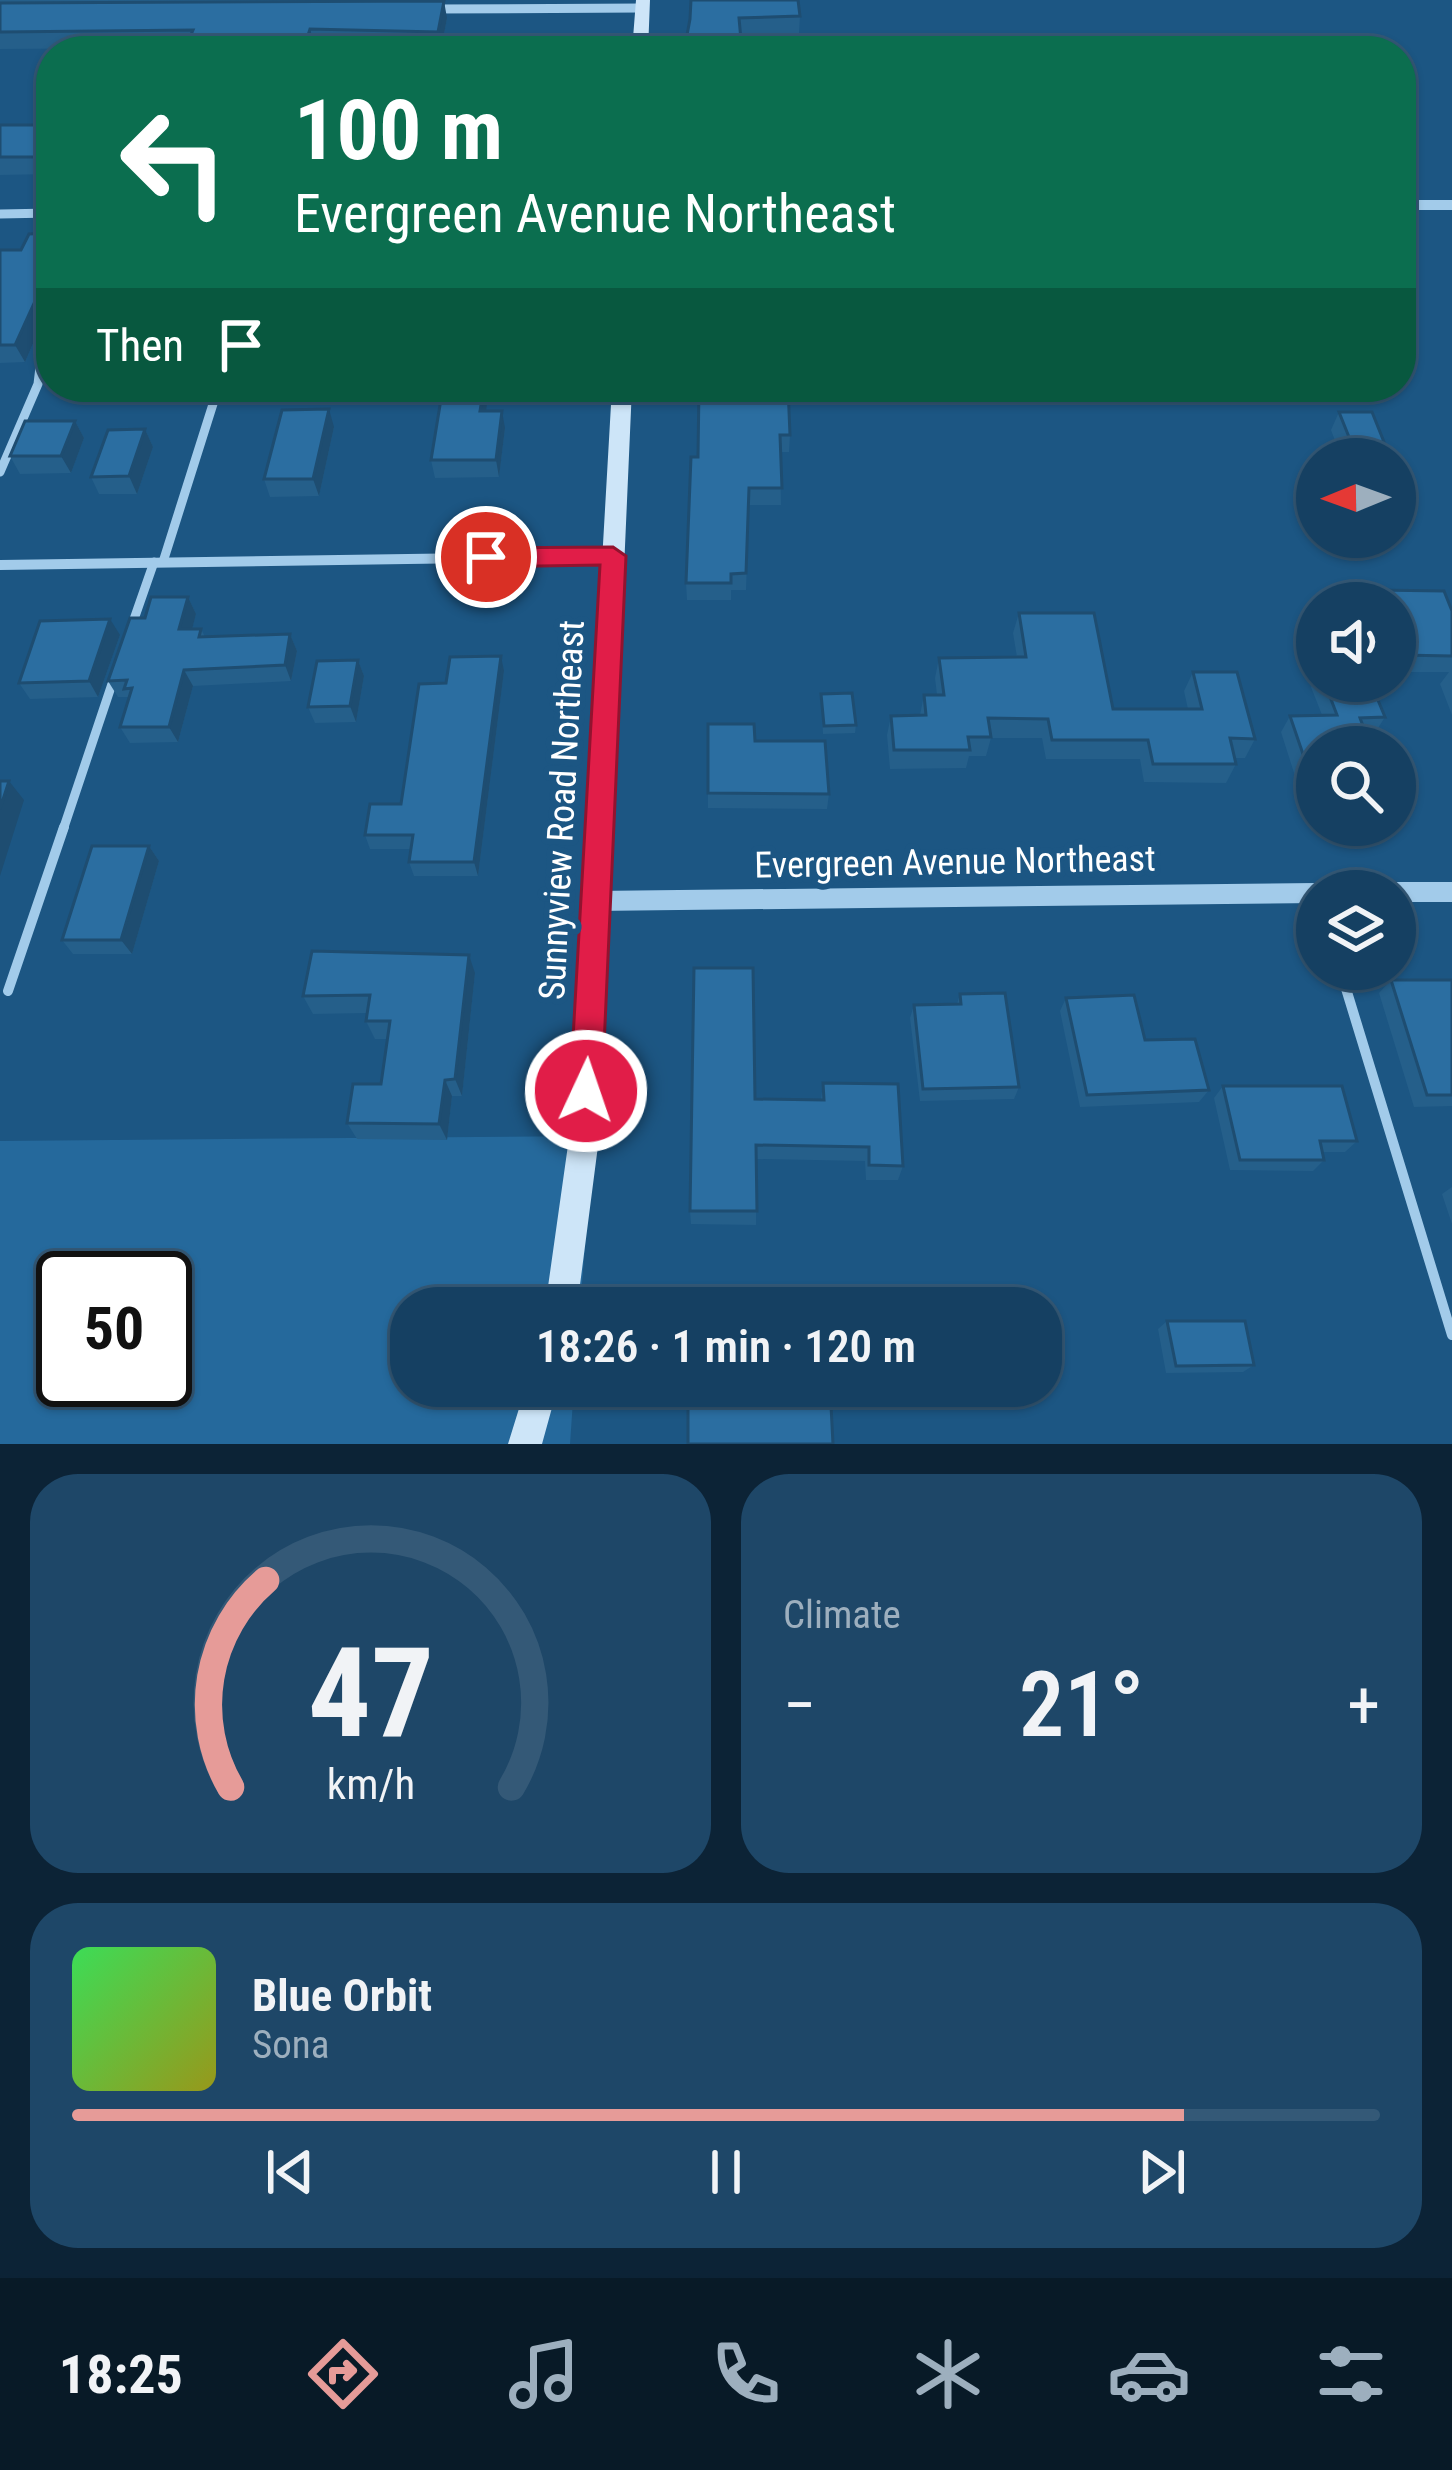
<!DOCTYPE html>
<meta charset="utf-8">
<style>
:root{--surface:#154062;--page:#1e4768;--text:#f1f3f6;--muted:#9dafbe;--line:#345977;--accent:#e69b98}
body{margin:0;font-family:"Roboto Condensed",sans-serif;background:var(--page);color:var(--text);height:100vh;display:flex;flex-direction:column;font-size:45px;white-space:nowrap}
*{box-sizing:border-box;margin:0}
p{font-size:39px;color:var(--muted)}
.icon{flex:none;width:66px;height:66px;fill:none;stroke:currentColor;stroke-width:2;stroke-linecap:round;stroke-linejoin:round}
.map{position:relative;height:1444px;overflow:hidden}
.details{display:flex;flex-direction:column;gap:30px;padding:30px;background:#0c2336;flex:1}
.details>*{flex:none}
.guide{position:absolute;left:36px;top:36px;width:1380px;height:366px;border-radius:48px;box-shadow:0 3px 9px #0004,0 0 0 3px var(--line);background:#0b6e4f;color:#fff;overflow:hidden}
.needle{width:78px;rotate:269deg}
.tools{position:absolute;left:1296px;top:438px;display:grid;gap:24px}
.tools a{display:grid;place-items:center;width:120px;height:120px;border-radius:50%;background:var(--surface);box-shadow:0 3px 9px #0004,0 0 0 3px var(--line);font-size:60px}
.speed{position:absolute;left:36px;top:1251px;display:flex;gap:24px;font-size:60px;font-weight:700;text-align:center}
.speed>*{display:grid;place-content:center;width:156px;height:156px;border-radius:50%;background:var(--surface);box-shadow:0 3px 9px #0004,0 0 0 3px var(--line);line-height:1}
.speed .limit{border:6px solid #111;border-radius:18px;background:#fff;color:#111}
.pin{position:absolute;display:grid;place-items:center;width:102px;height:102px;color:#fff;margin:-51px;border:6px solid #fff;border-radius:50%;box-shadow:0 3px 12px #0007}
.me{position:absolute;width:132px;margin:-66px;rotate:3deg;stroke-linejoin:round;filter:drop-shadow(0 0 9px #0008)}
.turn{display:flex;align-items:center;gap:42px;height:252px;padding:0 60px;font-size:54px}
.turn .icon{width:156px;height:156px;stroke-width:2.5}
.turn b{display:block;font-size:84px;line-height:102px}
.then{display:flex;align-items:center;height:114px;padding:0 60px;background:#0003;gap:24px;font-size:45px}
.big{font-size:90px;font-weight:600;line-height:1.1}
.details .card{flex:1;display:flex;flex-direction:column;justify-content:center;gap:18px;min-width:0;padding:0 42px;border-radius:48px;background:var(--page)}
.details .dial{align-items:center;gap:0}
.dial svg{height:312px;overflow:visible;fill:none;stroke:var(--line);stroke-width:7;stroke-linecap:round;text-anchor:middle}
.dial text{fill:var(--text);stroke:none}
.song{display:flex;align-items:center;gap:36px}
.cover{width:144px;height:144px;border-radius:18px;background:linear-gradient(135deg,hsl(130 70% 55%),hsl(60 70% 35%))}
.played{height:12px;border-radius:6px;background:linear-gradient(90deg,var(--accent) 85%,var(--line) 85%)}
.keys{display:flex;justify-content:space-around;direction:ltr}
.heat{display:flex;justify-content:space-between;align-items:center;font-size:66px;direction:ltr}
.details .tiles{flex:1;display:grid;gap:30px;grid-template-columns:1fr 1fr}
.card:last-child{grid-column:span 2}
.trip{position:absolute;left:390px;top:1287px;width:672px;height:120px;border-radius:48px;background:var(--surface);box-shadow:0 3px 9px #0004,0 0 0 3px var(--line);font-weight:600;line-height:120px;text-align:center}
.tab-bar{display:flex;height:192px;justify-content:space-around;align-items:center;background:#081a27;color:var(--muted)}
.tab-bar .icon{width:84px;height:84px}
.tab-bar .selected{color:var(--accent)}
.tab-bar b{font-size:54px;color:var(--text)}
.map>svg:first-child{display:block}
.green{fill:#25699c;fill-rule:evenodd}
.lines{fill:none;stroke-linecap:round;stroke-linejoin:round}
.service-far1{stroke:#a2cbea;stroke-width:9}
.service{stroke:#a2cbea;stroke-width:10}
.minor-far1{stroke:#a2cbea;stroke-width:9}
.minor{stroke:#a2cbea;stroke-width:10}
.tertiary{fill:#a2cbea;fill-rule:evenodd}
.secondary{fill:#cde5f8;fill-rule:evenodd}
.wall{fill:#255f8a}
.shaded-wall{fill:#1e4d71}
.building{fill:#2b6ea1;stroke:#1e4d71;stroke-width:3}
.route{fill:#e11d48;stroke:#92132f;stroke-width:3}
.labels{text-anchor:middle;stroke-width:12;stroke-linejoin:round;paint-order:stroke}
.street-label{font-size:36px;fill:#fff;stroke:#1c5683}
</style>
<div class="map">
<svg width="1452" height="1444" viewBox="0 0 1452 1444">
<rect width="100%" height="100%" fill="#1c5683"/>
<path class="green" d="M594 1136 580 1308H411V1386H574L570 1444H0V1141ZM63 1278H165V1380H63Z"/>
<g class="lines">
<path class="service-far1" d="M0 472 38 384 40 367
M163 562 213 404
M132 625 154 562
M63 830 115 675"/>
<path class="service" d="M1340 969 1452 1335
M8 991 64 827"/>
<path class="minor-far1" d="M433 9 642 8
M0 214 51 213"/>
<path class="minor" d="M0 565 613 556"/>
<path class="tertiary" d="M1401 200H1452V210H1401Z
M1395 882H1452V902H1395V891H1384L1387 885Z
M1317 883 1328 891H1317V903L594 911 586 908 582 901 586 894 594 891Z"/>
<path class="secondary" d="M636 0H650L648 51H632Z
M612 387H632L599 1138 577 1308H545L569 1138Z
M526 1386H558L542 1444H508Z"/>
</g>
<path class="wall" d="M0 0H451L0 3Z
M0 3 447 18 441 50 315 47 0 49Z
M800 16 799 33 741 34 690 19Z
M0 125H51V174L0 175Z
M51 233V302L25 362 0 363V250H21Z
M699 387 790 435 789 452H780L781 505H749L746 590H731V600H687L686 583 698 457Z
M486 411 505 428 499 477 435 478 431 460Z
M1339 412 1384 442 1375 459H1342L1331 430Z
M75 421 84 438 71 473 20 474 10 456Z
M334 427 319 496 270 497 264 479Z
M145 429 153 447 137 494H99L91 477Z
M1376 590 1452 611V715L1440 684 1449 672H1395V603H1369Z
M188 597 196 614 192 629H201L205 637 290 634 297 651 291 681 193 686 178 742 130 743 120 727 129 697H118L108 681 145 618Z
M1019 613 1113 709H1188L1184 691 1193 672 1255 739 1245 758H1235L1236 764 1226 783 1144 782 1140 759H1046L1042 738H991L986 756H969L966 768 890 769 887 735 891 716 920 715 924 695H937L935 678 939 658 1017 657 1013 633Z
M120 635 98 697 30 699 19 683Z
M358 660 364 676 356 722 315 723 308 707Z
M504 671 478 876H414L409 862 411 849H370L365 835 401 804 446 683Z
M1317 677V681H1370L1385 717 1375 733 1366 734 1317 747V775L1295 776 1281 732 1290 716 1322 715 1311 687Z
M821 694 856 725 855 733 823 734Z
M708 724 829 794 827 809 708 808Z
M149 846 159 861 132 954H73L62 940Z
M475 973 462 1096H452L447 1140 357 1139 347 1123 381 1084 387 1039H375L366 1021 367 1013 313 1014 303 996Z
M1391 980H1452V1106L1414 1107 1379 993Z
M960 994 1019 1087 1014 1099 920 1101 910 1018 914 1005 957 1004Z
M1066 998 1145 1040 1209 1090 1199 1102 1080 1107 1060 1011Z
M823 1083 903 1166 898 1180H866L865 1161 756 1159V1225L691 1224 690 1211 755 1099 821 1100Z
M1223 1086 1357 1141 1345 1152H1323L1324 1160 1313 1171 1230 1170 1214 1098Z
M1452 1187V1224L1442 1194Z
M1167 1321 1254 1365 1243 1372 1166 1373 1158 1329Z"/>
<path class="shaded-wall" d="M444 1 447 18 441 50 438 32Z
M310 29 315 47 313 51H303Z
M51 266V302L25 362 15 345Z
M484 387H489L484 428 480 411Z
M329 409 334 427 319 496 313 479Z
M502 411 505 428 499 477 496 460Z
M75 421 84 438 71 473 61 456Z
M145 429 153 447 137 494 129 476Z
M188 597 196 614 188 645 179 629Z
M110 619 120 635 98 697 89 681Z
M290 634 297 651 291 681 285 665Z
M501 656 504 671 478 876 474 862Z
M358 660 364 676 356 722 350 706Z
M184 670 193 686 178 742 169 727Z
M9 781 24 800 0 876V809Z
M149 846 159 861 132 954 121 940Z
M469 955 475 973 462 1096 455 1079Z
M445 1080 452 1096 447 1140 439 1124Z"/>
<path class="building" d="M691 0H798L800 16 739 18 742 51H684L690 19Z
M444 1 438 32 310 29 303 51H184L193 30 0 32V3Z
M513 35H565L564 51H510Z
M0 125H51V157H0Z
M51 233V266L15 345H0V250H21L29 234Z
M443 387H484L480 411H502L496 460H431Z
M699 387H788L790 435H780L782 488H749L746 573 731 574V583H686L691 457H698Z
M329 409 313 479H264L282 410Z
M1339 412H1372L1384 442H1351Z
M25 421H75L61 456H10Z
M145 429 129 476 91 477 108 430Z
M1376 590 1444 591 1452 611V656L1400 655 1395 642V603H1381Z
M151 597H188L179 629H201L199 637 290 634 285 665 184 670 169 727H120L132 688 124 689 127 680 108 681 130 618H145Z
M1019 613H1094L1113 709H1202L1193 672H1237L1255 739 1230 738 1236 764H1153L1148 740H1052L1048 719 988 718 991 737H968L970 750H894L891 716 926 715 924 695H944L939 658 1026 657Z
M110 619 89 681 19 683 40 621Z
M501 656 474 862H409L413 835H365L370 804H401L419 684 446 683 450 657Z
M358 660 350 706 308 707 317 661Z
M1324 681H1370L1385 717 1360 718 1371 747H1317V760H1305L1290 716 1337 715Z
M852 693 856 725 824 726 821 694Z
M708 724H754L755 741H825L829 794 708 793Z
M0 781H9L0 809Z
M92 846H149L121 940H62Z
M312 951 469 955 455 1079 445 1080 439 1124 347 1123 353 1084H381L390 1021H366L370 995 303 996Z
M694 968H753L755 1099 824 1100 823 1083 898 1084 903 1166 869 1165V1147L756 1145 757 1211H690Z
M1391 980H1452V1095H1427Z
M1005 993 1019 1087 923 1089 914 1005 961 1004 960 994Z
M1134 995 1145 1040 1195 1039 1209 1090 1087 1095 1066 998Z
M1223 1086H1342L1357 1141H1320L1324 1160H1240Z
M854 1290 855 1308H757V1291Z
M1167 1321H1245L1254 1365 1176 1366Z
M688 1386H830L833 1444H688Z"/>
<path class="route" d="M613 547 626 556 602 1091 597 1102 586 1107 574 1102 570 1091 600 565 486 567 474 557 486 548Z"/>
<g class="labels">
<g class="street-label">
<text transform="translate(561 810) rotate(-87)" y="13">Sunnyview Road Northeast</text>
<text transform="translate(955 861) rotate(-1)" y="13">Evergreen Avenue Northeast</text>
</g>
</g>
</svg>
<div class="tools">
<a><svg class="needle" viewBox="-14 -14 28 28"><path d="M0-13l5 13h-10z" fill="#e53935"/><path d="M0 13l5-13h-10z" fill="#9dafbe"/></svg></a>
<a><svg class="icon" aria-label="sound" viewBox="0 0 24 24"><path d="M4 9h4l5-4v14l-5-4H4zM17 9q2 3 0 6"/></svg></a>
<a><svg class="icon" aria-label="search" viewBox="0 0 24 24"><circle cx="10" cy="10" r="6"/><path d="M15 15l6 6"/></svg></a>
<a><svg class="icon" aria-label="layers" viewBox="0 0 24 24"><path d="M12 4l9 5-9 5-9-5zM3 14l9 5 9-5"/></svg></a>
</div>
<div class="speed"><div class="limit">50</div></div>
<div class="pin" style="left:486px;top:557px;background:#d93025"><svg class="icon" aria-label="arrive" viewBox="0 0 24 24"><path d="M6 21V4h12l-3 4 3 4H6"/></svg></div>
<svg class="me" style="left:586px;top:1091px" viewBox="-20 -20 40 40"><circle r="17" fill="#e11d48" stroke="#fff" stroke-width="3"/><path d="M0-11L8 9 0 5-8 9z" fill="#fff"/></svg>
<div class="trip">18:26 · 1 min · 120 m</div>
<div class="guide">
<div class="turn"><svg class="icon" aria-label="left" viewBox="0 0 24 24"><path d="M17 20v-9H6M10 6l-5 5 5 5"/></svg><div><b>100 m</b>Evergreen Avenue Northeast</div></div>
<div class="then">Then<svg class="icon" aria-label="arrive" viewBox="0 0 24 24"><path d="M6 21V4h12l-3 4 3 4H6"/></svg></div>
</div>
</div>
<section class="details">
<div class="tiles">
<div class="card dial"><svg viewBox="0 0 100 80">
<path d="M14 69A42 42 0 1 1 86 69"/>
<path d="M14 69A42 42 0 0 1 23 16" stroke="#e69b98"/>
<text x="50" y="56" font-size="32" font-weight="700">47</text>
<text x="50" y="72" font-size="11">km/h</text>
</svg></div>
<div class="card"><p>Climate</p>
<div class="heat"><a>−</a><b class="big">21°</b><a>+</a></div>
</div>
<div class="card">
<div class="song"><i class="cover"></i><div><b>Blue Orbit</b><p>Sona</p></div></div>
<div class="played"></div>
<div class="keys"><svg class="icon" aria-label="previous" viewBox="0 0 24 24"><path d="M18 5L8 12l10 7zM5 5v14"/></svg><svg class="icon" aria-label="pause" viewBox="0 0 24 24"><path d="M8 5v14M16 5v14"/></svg><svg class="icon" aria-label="next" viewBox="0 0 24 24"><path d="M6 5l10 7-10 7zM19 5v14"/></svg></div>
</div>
</div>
</section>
<nav class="tab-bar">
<b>18:25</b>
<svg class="icon selected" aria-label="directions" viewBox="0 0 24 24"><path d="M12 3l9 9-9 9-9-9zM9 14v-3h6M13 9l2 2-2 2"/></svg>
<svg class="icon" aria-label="music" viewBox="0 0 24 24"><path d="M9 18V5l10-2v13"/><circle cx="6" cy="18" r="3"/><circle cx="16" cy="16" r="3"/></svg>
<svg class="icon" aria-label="phone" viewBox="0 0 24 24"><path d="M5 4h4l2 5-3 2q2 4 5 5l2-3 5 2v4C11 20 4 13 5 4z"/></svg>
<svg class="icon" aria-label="climate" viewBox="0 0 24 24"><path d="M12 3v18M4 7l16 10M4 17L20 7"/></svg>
<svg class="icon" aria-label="car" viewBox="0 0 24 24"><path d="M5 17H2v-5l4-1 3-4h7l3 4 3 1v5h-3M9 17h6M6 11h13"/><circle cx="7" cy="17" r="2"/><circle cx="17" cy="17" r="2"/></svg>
<svg class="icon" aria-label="filters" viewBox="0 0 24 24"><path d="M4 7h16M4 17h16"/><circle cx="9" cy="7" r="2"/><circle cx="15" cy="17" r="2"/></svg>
</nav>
